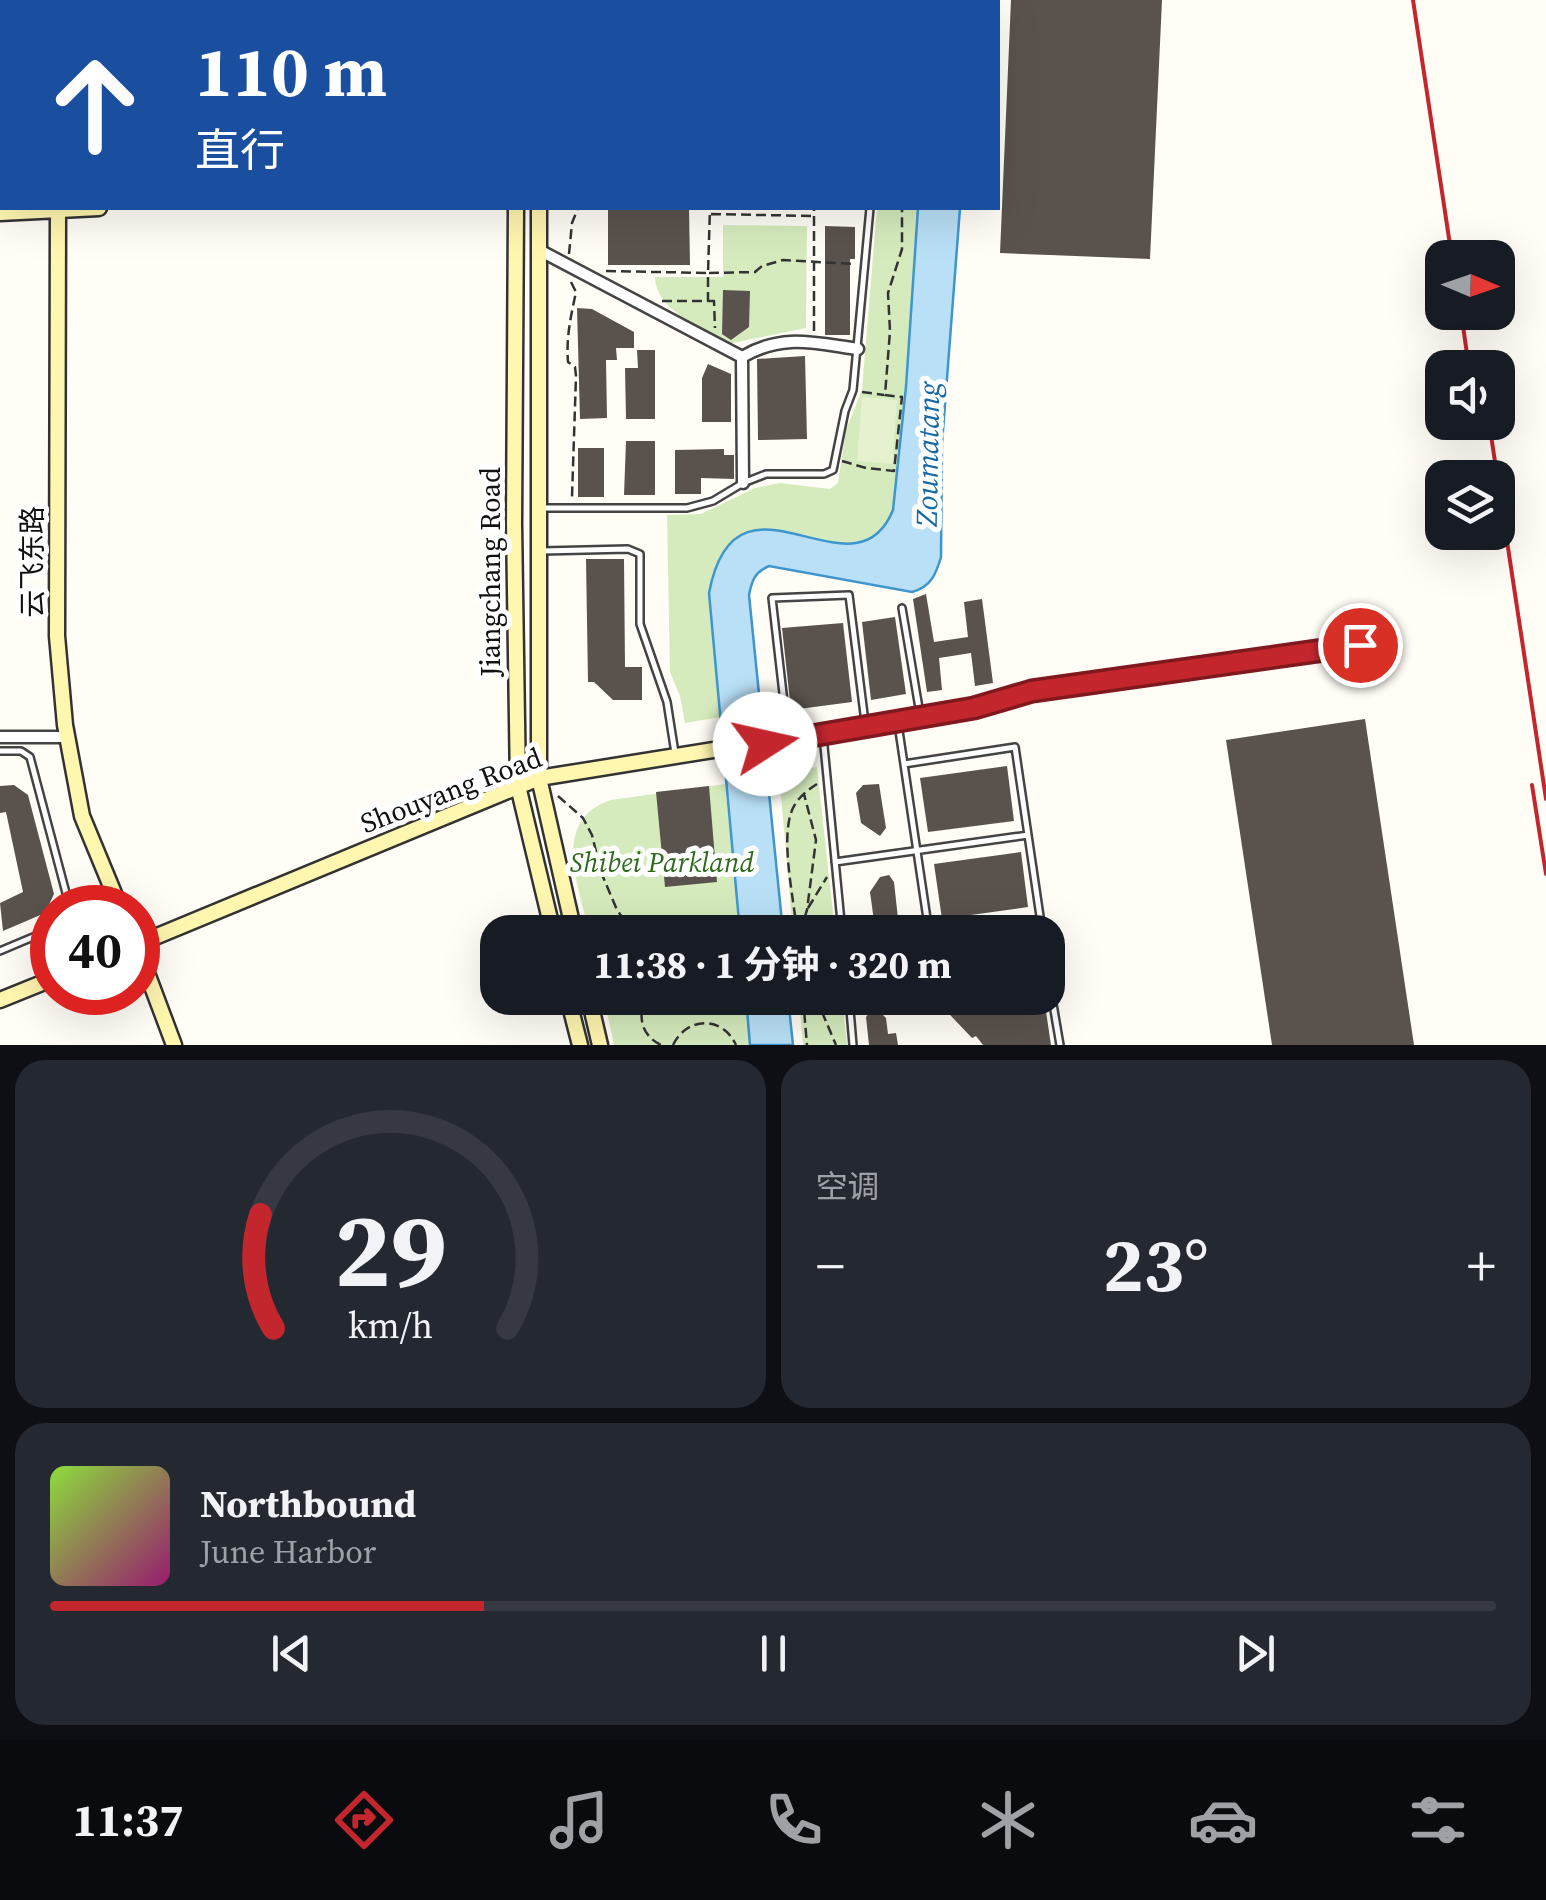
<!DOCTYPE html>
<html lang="zh">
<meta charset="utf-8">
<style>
:root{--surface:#171b24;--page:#242831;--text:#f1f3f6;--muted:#9ea1a6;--line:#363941;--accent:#c4262e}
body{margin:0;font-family:"Source Serif 4","Noto Sans SC",serif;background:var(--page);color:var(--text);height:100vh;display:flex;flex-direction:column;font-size:38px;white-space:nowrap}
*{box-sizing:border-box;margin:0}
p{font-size:32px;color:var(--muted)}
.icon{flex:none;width:55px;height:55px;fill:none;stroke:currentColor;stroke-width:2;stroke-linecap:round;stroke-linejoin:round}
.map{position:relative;height:1045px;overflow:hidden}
.panel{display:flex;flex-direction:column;gap:15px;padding:15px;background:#0d0f14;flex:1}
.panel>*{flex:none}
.top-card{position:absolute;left:0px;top:0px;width:1000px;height:210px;box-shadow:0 10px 40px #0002;background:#1a4fa0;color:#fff;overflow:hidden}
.needle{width:65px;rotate:92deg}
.fabs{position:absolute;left:1425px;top:240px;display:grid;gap:20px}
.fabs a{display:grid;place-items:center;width:90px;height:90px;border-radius:20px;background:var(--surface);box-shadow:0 10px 40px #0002;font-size:50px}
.speed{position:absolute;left:30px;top:885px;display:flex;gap:20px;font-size:50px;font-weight:700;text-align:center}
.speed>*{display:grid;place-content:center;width:130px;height:130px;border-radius:50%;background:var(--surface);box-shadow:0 10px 40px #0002;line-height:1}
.speed .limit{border:15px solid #d22;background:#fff;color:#111}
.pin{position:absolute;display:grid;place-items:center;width:85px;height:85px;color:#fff;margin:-42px;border:5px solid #fff;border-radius:50%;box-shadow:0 2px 10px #0007}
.me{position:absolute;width:110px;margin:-55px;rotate:80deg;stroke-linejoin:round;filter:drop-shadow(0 0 8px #0008)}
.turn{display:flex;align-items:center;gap:35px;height:210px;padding:0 30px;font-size:45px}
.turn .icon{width:130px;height:130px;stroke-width:2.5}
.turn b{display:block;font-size:70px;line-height:85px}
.big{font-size:75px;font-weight:700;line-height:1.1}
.panel .widget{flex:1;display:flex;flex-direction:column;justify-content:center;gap:15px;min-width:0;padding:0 35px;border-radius:30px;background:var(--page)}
.panel .dial{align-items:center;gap:0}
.dial svg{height:260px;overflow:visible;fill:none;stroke:var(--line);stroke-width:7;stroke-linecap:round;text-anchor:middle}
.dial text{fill:var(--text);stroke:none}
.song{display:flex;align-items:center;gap:30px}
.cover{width:120px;height:120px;border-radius:15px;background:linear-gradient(135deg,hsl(90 70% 55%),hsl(320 70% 35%))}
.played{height:10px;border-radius:5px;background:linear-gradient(90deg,var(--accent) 30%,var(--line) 30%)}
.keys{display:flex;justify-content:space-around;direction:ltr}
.heat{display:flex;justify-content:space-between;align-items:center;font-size:55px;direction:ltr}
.panel .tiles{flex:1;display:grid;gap:15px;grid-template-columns:1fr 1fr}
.widget:last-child{grid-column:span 2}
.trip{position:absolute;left:480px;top:915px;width:585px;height:100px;border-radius:30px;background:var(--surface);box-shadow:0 10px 40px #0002;font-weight:700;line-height:100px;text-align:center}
.tab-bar{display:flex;height:160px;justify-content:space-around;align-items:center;background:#090b0e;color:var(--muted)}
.tab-bar .icon{width:70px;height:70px}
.tab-bar .on{color:var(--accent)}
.tab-bar b{font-size:45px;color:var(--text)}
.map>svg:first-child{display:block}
.green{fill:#d5ebbd}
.pitch{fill:#e6f2cf}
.water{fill:#b9e0f7;stroke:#3f96cf;stroke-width:2.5}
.building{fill:#5a524d}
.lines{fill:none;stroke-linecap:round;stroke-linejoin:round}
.lane-casing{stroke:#444;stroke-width:10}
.street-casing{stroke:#444;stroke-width:15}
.secondary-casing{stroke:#333;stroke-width:19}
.path{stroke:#333;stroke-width:2.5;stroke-dasharray:10 5;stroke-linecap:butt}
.lane{stroke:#fff;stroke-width:5}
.street{stroke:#fff;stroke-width:10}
.secondary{stroke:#fff6b0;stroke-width:14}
.rail{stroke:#c4262e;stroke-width:4}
.route-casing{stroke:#7f191e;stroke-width:25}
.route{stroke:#c4262e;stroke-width:18}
.labels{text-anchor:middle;stroke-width:10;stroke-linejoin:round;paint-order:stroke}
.street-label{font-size:28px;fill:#111;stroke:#fff}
.park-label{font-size:28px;font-style:italic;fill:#2f6b1f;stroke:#fff}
.water-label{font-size:30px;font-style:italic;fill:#1768a6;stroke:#fff}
</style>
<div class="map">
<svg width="1546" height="1045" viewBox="0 0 1546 1045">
<rect width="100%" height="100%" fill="#fffdf5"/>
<path class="green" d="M877 208H918L906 387 893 511C872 561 840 544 797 533L709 593 721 717 685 723 680 696 670 672 667 515 701 514 755 488 780 483 830 489 838 483 846 430 862 390Z
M723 225 807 226 806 328 728 344C704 329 655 310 655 277H723Z
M817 767 835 932H793L779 772Z
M725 784 740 932H589C579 887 550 820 611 800Z
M604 998H746L750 1045H614Z
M799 998H842L847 1045H803Z"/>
<path class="pitch" d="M862 397 897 400 892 464 857 461Z"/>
<path class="water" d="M918 208H960L942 444 941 557C936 574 931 587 912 592L769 566C755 572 752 580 749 595L783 932H740L709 593C736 451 854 606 893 510L906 387Z
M746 998H788L793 1045H750Z"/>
<path class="building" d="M1011 0H1162L1150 259 1000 253Z
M608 208H689L690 265H608Z
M825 226 855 227V259H850V335H825Z
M723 290 750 291 749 327 731 340 722 334Z
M577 308 592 309 634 332V348H616L617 360H606L607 418 580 419Z
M637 350H655V419H626L625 368H638Z
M805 356 807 439 758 440 757 359Z
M708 364 731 374V422H702V378Z
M626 441H655V495H624Z
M578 448H604V497H578Z
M724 449V455H734V479L701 478V494H675V450Z
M586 559H624L625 667H642V700H613L594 682H588Z
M926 594 934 642 968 637 964 602 982 599 993 683 975 686 971 653 939 658 942 690 927 692 913 599Z
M895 617 906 694 871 700 862 622Z
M843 623 852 702 791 710 782 628Z
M1365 719 1414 1045H1272L1226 740Z
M1007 766 1014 821 928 832 920 778Z
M879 784 886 828 880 836 861 823 856 793 863 785Z
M14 785 28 795 54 894 45 913 3 931 0 903 23 892 6 812 0 813V786Z
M709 786 717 882 665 887 656 792Z
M1021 852 1028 907 942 919 934 864Z
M889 875 894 882 899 928 881 931 874 921 870 892 880 877Z
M934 998H1044L1051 1045H983L976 1036 972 1038Z
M869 1013H881L886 1018 888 1034 896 1033 898 1045H869L866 1017Z"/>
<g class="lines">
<defs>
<path id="lane" d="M645 2V0
M883 2V0
M0 178 2 177
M542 508H687L713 501 743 483 766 474H824L833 470 845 411 853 390 870 208
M542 551 628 549 640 554V624L667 702 675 753
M902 608 920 714
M974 708 1031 691 1360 645
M898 724 929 932
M823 736 842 932
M788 737 772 598 849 595 865 722
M0 751H21L30 757 70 908
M904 764 1015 747 1041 923 972 932
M835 862 1028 835
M0 951 52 929
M1048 975 1060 1045
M849 998 853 1045"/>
<path id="street" d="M539 250 742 357
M742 357 743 483
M742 357C783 333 814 343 858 349
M0 737H67"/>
<path id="secondary" d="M56 0V2
M515 0V2
M538 0V2
M58 208 57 636 65 725 82 816 120 908
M516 208 514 524 518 786 553 932
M539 208V778L574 932
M0 213 99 208
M138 944 539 778 974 708
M138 949 174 1045
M568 998 580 1045
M589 998 600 1045
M0 1000 52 979"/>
</defs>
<use href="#lane" class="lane-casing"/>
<use href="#street" class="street-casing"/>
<use href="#secondary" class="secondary-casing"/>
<path class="path" d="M912 0V2
M571 2V0
M717 2 718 0
M711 214 813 216
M569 254 572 223 578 208
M606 271 708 273 710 208
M571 282 576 292C571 316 566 336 568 362L575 367 576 376 572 497
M662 301H708V273L755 272 762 266 783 260 854 264
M709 301H714L715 328
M814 331V208
M862 392 884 395
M842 461 866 468 894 471 902 397 885 395 890 331 888 293 902 249V208
M558 796 583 818 592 835 601 872 617 910 633 932
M808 908 827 877
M797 932C794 900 781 843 791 813 795 800 806 791 817 784
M800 932 807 910 816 840 804 794
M645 998C638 1018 641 1035 661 1045
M803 998 807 1045
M816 998 836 1045
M673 1045C687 1016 723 1016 736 1045"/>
<use href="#lane" class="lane"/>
<use href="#street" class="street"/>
<use href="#secondary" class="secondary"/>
<path class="rail" d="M1413 0 1452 258
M1461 312 1469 368
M1489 422 1546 799
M1532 785 1546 874"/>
</g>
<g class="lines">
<defs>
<path id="route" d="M765 744 974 708 1032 691 1360 645"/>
</defs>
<use href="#route" class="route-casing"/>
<use href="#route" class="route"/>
</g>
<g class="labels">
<g class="street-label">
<text transform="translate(32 562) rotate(-90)" y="10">云飞东路</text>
<text transform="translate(490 572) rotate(-90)" y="10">Jiangchang Road</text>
<text transform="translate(451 790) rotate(-21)" y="10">Shouyang Road</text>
</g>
<g class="park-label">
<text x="662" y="872">Shibei Parkland</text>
</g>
<g class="water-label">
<text transform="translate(928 454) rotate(-89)" y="10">Zoumatang</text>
</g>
</g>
</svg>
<div class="fabs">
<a><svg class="needle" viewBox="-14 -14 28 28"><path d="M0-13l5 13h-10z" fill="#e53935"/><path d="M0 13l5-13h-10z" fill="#9ea1a6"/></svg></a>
<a><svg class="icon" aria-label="sound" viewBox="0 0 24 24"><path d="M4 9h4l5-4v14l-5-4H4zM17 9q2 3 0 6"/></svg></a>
<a><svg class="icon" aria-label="layers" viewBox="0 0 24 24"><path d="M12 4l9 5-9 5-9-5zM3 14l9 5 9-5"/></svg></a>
</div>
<div class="speed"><div class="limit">40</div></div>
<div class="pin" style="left:1360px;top:645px;background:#d93025"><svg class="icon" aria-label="arrive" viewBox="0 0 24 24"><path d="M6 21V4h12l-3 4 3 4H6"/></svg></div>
<svg class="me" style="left:765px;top:744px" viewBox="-20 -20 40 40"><circle r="19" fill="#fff"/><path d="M0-13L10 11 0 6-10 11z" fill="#c4262e"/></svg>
<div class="trip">11:38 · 1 分钟 · 320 m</div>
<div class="top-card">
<div class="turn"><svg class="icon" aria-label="ahead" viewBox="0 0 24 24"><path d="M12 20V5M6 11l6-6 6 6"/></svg><div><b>110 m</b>直行</div></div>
</div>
</div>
<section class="panel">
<div class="tiles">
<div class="widget dial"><svg viewBox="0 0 100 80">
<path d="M14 69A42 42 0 1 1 86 69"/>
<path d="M14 69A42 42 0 0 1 10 34" stroke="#c4262e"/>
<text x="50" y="56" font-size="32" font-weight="700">29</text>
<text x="50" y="72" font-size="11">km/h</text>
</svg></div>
<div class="widget"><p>空调</p>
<div class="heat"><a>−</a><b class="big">23°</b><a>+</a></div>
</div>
<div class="widget">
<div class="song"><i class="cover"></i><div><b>Northbound</b><p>June Harbor</p></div></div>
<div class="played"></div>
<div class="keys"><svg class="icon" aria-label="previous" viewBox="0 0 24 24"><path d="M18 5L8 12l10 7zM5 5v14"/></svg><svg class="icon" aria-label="pause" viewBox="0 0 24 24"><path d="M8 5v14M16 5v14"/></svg><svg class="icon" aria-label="next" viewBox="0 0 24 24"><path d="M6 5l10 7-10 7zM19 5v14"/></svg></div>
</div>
</div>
</section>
<nav class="tab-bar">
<b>11:37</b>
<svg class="icon on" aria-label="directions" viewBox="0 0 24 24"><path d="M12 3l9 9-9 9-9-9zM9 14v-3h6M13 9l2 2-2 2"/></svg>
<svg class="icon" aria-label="music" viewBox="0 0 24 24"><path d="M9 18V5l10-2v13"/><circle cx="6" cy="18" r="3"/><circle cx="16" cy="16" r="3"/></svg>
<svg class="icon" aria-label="phone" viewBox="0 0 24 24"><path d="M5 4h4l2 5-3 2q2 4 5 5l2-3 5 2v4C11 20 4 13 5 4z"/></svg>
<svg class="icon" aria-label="climate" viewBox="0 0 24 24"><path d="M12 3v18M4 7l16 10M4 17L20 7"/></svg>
<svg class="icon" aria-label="car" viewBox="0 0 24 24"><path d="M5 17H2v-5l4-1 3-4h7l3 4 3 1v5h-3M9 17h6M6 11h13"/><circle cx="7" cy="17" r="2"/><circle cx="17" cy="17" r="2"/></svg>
<svg class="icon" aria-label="filters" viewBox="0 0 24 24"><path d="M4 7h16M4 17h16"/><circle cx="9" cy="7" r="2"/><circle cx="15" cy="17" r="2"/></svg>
</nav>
